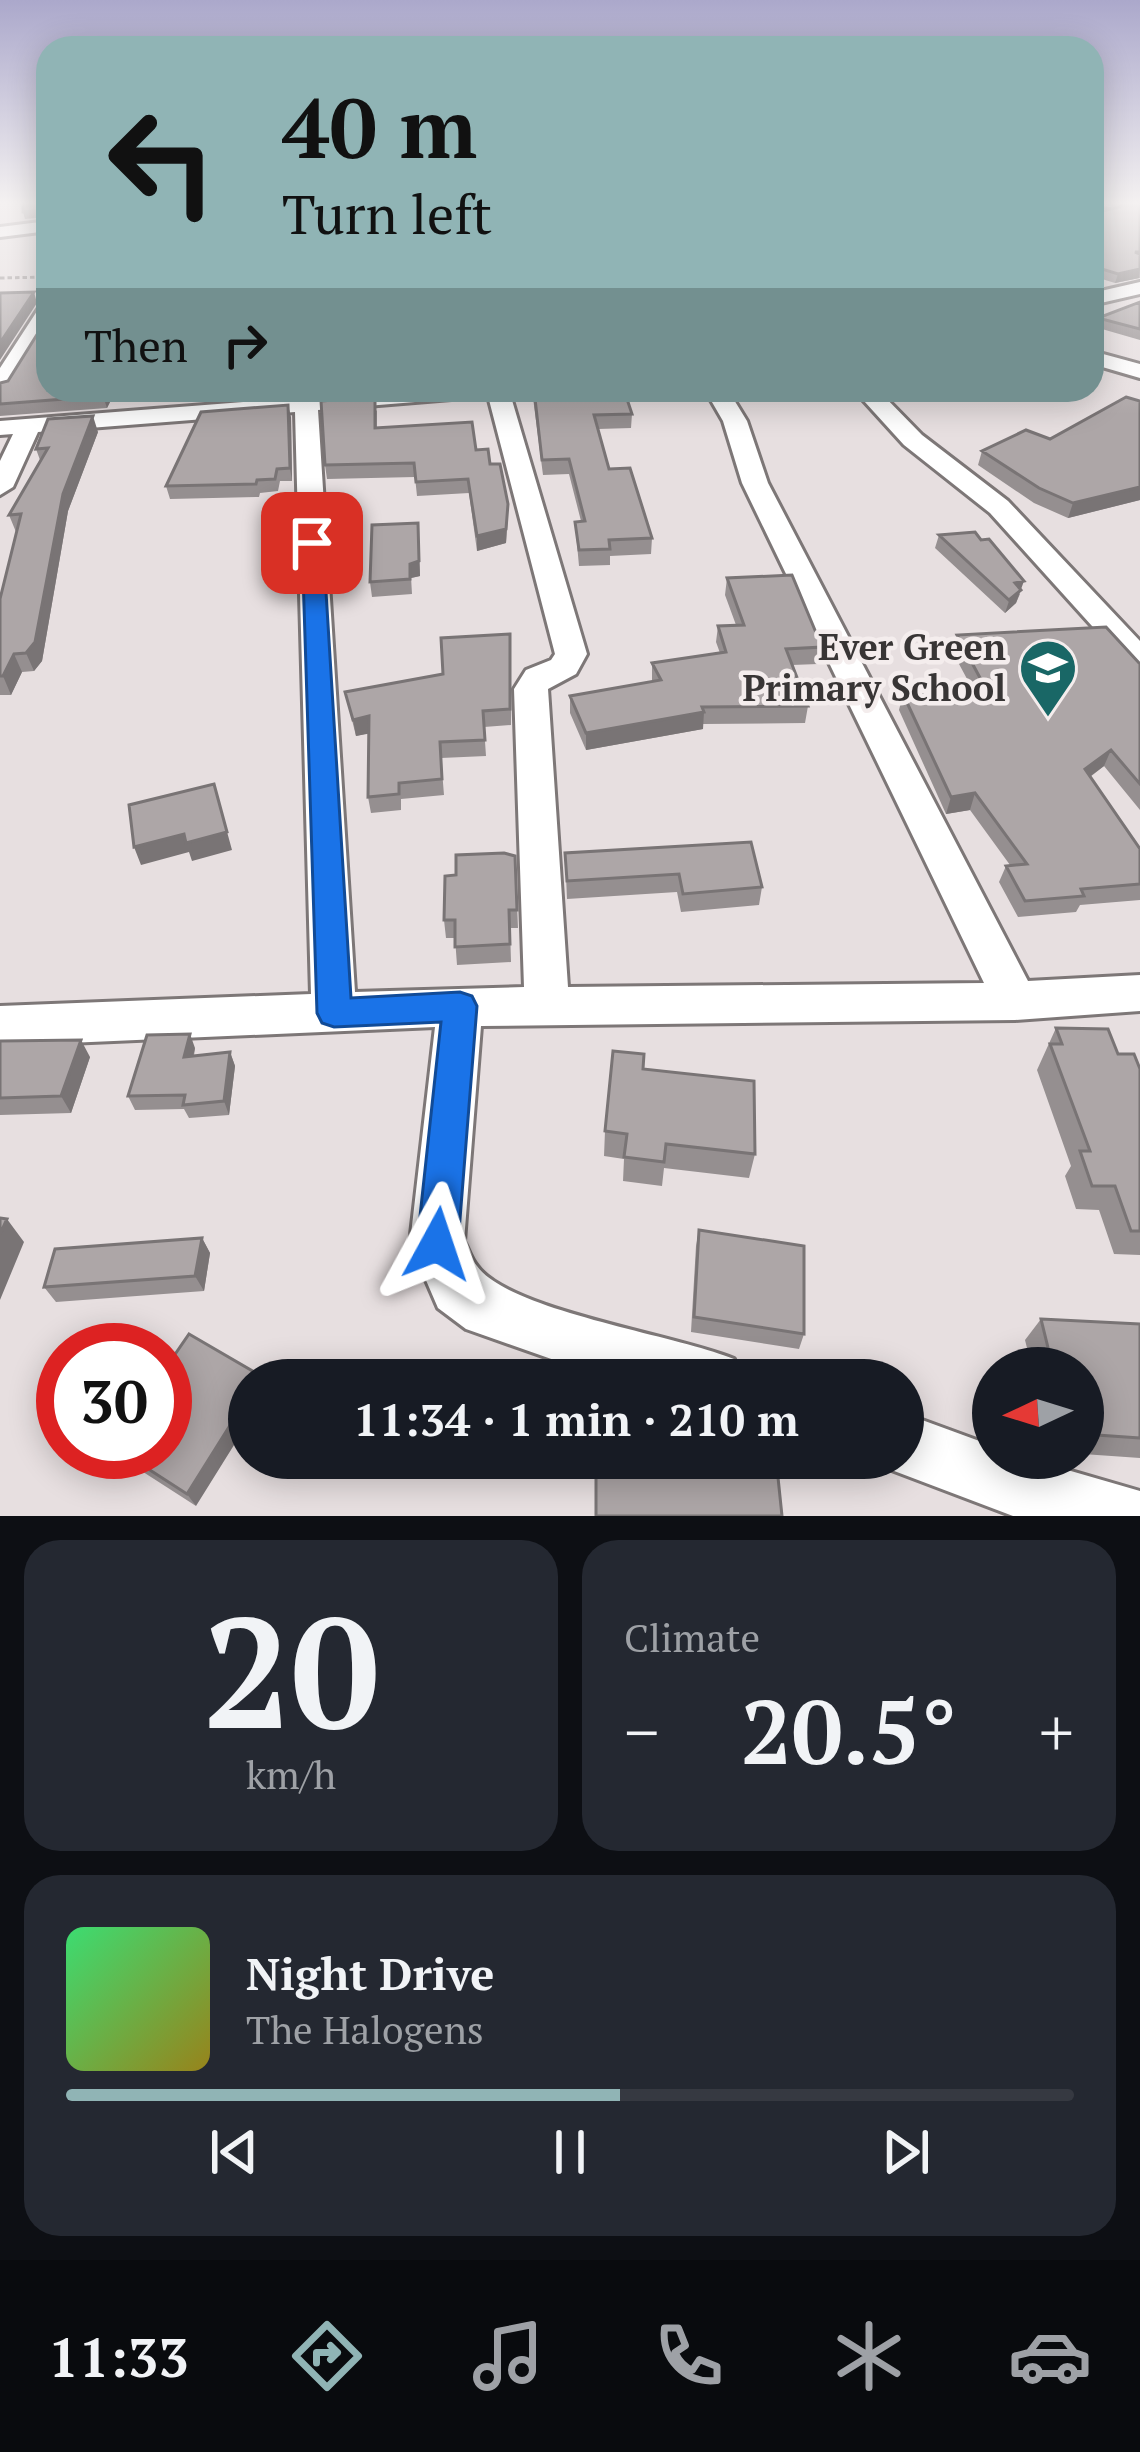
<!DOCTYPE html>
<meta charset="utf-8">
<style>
:root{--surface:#171b24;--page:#242831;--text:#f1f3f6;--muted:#9ea1a6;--line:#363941;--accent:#90b4b5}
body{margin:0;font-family:"PT Serif",serif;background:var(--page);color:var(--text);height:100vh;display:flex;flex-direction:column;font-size:45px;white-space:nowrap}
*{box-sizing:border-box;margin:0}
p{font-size:39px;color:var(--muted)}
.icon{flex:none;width:66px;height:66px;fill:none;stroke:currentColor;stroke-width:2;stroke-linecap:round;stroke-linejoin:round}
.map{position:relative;height:1516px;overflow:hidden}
.drawer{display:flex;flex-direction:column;gap:24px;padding:24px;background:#0d0f14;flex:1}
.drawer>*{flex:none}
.top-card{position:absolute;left:36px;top:36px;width:1068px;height:366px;border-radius:36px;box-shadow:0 6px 30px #0003;background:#90b4b5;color:#111;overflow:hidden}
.needle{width:78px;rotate:266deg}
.buttons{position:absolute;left:972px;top:1347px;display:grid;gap:24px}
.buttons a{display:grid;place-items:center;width:132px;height:132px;border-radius:50%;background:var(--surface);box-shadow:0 6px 30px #0003;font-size:60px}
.speed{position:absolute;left:36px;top:1323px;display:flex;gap:24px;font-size:60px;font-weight:700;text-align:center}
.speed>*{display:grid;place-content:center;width:156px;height:156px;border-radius:50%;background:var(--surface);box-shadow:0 6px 30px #0003;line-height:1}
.speed .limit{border:18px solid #d22;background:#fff;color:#111}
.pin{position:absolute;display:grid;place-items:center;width:102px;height:102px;color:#fff;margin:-51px;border-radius:24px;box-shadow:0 6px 18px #0006}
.me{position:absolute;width:132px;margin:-66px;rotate:5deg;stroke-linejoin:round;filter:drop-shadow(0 0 9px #0008)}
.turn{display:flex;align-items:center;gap:42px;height:252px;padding:0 48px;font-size:54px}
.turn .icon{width:156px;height:156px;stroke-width:2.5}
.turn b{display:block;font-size:84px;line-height:102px}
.then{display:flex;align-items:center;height:114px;padding:0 48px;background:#0003;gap:24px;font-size:45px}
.big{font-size:90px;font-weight:700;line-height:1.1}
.drawer .card{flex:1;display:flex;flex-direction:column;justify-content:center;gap:18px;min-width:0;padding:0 42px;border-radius:36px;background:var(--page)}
.drawer .dial{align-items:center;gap:0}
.dial b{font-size:156px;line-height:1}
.song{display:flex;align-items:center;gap:36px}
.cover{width:144px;height:144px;border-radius:18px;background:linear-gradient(135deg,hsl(140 70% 55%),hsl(50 70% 35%))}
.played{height:12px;border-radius:6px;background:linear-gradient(90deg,var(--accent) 55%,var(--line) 55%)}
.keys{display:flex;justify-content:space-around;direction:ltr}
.heat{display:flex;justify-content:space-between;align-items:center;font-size:66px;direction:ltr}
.drawer .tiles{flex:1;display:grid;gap:24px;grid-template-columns:1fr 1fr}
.card:last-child{grid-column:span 2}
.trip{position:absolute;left:228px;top:1359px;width:696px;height:120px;border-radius:60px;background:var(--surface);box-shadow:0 6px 30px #0003;font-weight:700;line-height:120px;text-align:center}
.tab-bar{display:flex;height:192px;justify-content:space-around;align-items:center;background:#090b0e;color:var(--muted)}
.tab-bar .icon{width:84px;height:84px}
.tab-bar .active{color:var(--accent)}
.tab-bar b{font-size:54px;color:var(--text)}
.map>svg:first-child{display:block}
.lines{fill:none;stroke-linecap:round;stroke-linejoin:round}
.minor-casing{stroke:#7d7777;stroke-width:6}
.path{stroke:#938d8d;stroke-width:3;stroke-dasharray:4.5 3;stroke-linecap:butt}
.minor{fill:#fff;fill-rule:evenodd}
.wall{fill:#958f90}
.shaded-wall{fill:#797475}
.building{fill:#ada6a7;stroke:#797475;stroke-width:3}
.route{fill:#1a73e8;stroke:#114b97;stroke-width:3}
.labels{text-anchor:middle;stroke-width:9;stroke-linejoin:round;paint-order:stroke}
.poi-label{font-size:36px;font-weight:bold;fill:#383535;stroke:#f4eded;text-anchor:end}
</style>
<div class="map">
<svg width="1140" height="1516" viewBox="0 0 1140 1516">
<rect width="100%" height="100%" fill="#e7dfe0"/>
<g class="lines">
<defs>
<path id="minor" d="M1092 207 1116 211 1092 217Z
M48 221V231L0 237V227Z
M1140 282V294L1092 305V293Z
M48 303V325L8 390 0 392V368L41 305Z
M1092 351 1140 364V378L1092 364Z
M397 390H509L587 654 576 674 548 689 568 987 984 983 742 483 723 421 705 390H728L747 421 768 483 1028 981 1140 975V1011L1015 1020 481 1026 464 1241C468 1249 471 1259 477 1266 509 1311 677 1335 734 1359L742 1380H611L466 1329 438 1308 410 1243 435 1027 0 1046V1006L311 994 295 412 38 432 13 487 0 495V461L13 434 0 435V421ZM488 396 555 654 551 660 526 670 514 689 524 987 355 992 318 410Z
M854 390H878L922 435 1008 501 1140 641V670L1129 667 990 513 904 445Z
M903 1413 993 1446V1458H1026L1140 1491V1516H1013L881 1466 878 1458H903Z"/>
</defs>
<use href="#minor" class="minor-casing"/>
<path class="path" d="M0 278 48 277"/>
<use href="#minor" class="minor"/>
</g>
<path class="wall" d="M1092 202H1140V278L1115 283 1092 276V211L1095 213 1117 208Z
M1140 302V340L1095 327 1098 318Z
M0 383 116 390 107 408 0 416Z
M212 390H339L214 400Z
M532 390H624L632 414 631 428 598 429 609 469 652 538 651 554 610 556V565L579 566 575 522 581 521 569 474 543 475Z
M1140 401V500L1068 518 1034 503 978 465 982 451 1050 439Z
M377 410V428L476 450 490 464 508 518 506 543 477 551 469 493 417 496 415 477 327 479 325 465Z
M291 417 292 481H280L278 491 260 493 259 497 170 499 166 486Z
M98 432 68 511 42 661 34 671 22 672 11 695H0V599L16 532 9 515 40 460 36 449Z
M418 523 420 576 411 578 412 594 372 597 370 582Z
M939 535 1020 594 1016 603 1005 613 935 548Z
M727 578 822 647 818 664 792 665 808 706 805 723 703 724V729L586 750 570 713V696L652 682V663L720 653 716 642 718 626 736 625 725 595Z
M957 635 1140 664V810L1104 766 1090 777 1140 849V900L1080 905 1076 912 1018 917 999 882 1006 866 1010 865 970 810 946 814 899 710 903 694 973 690 952 651Z
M511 650V725L484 727 486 756 441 758 444 795 401 799V810L371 813 368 797 369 733 356 736 345 692 443 674Z
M565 853 762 887 759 905 681 912 677 892 567 899Z
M515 856 518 928H510L511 962 457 965 455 938H446L444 920 456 875Z
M1056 1028 1118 1054 1140 1069V1255L1114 1254 1099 1210 1076 1209 1065 1176 1071 1166 1037 1070Z
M0 1041 90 1057 71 1113 0 1115Z
M195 1048 194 1056 230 1052 235 1066 229 1115 189 1118 184 1109 135 1110 128 1096Z
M643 1069 755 1154 749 1178 664 1168 662 1186 623 1181 624 1159 604 1156 605 1131Z
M699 1230 804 1334 799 1349 691 1332 696 1246Z
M202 1238 210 1253 204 1291 56 1302 44 1287Z
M1041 1319 1140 1324V1458L1083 1454V1368H1032L1025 1340Z
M117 1452H165L196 1506 123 1459Z"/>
<path class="shaded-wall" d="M48 210V217L25 219 23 212Z
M1140 269 1139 278 1115 283 1118 274Z
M34 292 37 303 0 360V343Z
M106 390H116L107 408 103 396Z
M288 405 291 417 292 481 290 468Z
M93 416 98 432 68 511 42 661 34 671 26 653 63 494Z
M1140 487V500L1068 518 1073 503Z
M508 504 506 543 477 551V536Z
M418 523 420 576 411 578 412 594 410 564Z
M1024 581 1016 603 1005 613 1015 583Z
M14 654 22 672 11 695 3 676Z
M704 712 703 729 586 750V733Z
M369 716 372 733 356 736 353 720Z
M1111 750 1104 766 1077 786 1085 769Z
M214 784 232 850 192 861 189 852 141 865 134 847 184 834Z
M975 793 970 810 946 814 951 797Z
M190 1034 195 1048 190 1070 184 1057Z
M81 1040 90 1057 71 1113 61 1096Z
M230 1052 235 1066 229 1115 224 1101Z
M7 1219 24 1242 0 1300V1234Z
M202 1238 210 1253 204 1291 195 1276Z
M249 1395V1421L196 1506 187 1494Z"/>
<path class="building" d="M23 202H48V210L23 212Z
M1122 202H1140V252H1135L1140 254V269L1118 274 1092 266V211L1095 213 1120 207Z
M34 292 0 343V293Z
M1140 302V329L1098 318Z
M48 317V390H106L103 396 0 404V383L8 381Z
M534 390H624L632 414 594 415 609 469 630 468 652 538 609 540 610 549 579 550 575 522 585 521 569 459 542 460Z
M375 397V428L472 422 476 450 488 449 490 464H500L508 504 506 529 477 536 468 479 416 482 414 463 325 465 321 401Z
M1126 397 1140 401V487L1073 503 1039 488 982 451 1026 430 1050 439Z
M288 405 290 468 277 469 275 479 257 480 256 484 166 486 201 412Z
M93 416 63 494 35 642 26 653 14 654 3 676H0V599L21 514 9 515 48 448 36 449 48 419Z
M418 523 419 561 410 564V579L370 582 372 525Z
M975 532 981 540 989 539 1024 581 1015 583 1021 590 1009 600 939 535Z
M792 575 822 647 786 649 808 706 702 707 704 712 586 733 570 696 661 680 652 663 726 652 718 626 744 625 727 578Z
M1106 627 1140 664V784L1111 750 1085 769 1140 849V884L1081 889 1084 896 1025 901 1006 866 1027 864 975 793 951 797 903 694 986 689 957 635Z
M510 634V709L483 711 485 740 440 742 442 779 399 783V794L368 797 369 716 353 720 345 692 443 674 441 638Z
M214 784 227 832 186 843 184 834 134 847 129 805Z
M751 842 762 887 683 894 679 874 567 881 565 853Z
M504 853 515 856 517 910H509L510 944 455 947V920H444L445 876 456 875V855Z
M1056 1028 1108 1029 1118 1054H1134L1140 1069V1231H1131L1115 1186H1092L1080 1151H1090L1050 1044H1062Z
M190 1034 184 1057 230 1052 224 1101 183 1105 185 1095 128 1096 147 1035Z
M81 1040 61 1096 0 1098V1041Z
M613 1051 644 1054 643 1069 754 1081 755 1154 666 1144 664 1162 624 1157 627 1134 605 1131Z
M0 1218 7 1219 0 1234Z
M699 1230 804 1246V1334L694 1317Z
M202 1238 195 1276 44 1287 55 1249Z
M1041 1319 1140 1324V1438L1083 1434V1368H1053Z
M189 1334 261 1376 259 1380H249V1395L187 1494 122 1452H165V1369Z
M596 1458H776L782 1516H596Z"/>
<linearGradient id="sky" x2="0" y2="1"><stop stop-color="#aba8cb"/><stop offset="0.49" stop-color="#f4f1f1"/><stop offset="1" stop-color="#f4f1f1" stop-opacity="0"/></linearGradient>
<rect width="1140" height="414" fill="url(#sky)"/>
<path class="route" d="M312 536 323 543 351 998 460 992 472 996 477 1006 458 1244 452 1258 437 1264 423 1258 417 1244 441 1022 334 1027 322 1023 317 1013 302 543Z"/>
<defs>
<symbol id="school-pin" viewBox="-11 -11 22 30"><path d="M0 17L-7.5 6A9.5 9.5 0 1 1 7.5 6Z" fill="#196766" stroke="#f4eded"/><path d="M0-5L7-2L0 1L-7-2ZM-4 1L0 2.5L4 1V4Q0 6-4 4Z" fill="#fff"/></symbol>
</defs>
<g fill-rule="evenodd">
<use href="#school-pin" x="1015" y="635" width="66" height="90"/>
</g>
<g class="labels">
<g class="poi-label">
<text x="1006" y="660">Ever Green<tspan x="1006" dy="41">Primary School</tspan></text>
</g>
</g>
</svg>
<div class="buttons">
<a><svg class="needle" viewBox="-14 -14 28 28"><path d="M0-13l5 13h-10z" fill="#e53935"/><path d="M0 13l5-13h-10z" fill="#9ea1a6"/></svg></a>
</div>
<div class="speed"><div class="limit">30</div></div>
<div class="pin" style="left:312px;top:543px;background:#d93025"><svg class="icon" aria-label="arrive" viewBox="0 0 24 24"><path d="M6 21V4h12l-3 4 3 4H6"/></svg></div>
<svg class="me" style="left:437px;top:1244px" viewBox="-20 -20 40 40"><path d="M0-17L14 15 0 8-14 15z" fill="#1a73e8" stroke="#fff" stroke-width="4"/></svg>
<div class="trip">11:34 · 1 min · 210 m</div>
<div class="top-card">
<div class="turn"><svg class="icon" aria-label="left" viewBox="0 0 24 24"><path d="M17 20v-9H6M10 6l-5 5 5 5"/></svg><div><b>40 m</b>Turn left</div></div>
<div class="then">Then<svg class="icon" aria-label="right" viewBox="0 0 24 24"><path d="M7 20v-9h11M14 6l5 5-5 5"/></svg></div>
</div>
</div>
<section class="drawer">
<div class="tiles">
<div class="card dial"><b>20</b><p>km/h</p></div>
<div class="card"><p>Climate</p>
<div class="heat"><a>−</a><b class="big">20.5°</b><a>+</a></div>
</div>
<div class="card">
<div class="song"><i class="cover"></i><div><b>Night Drive</b><p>The Halogens</p></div></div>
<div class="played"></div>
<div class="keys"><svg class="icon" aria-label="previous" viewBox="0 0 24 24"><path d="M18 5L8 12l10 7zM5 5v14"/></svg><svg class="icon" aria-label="pause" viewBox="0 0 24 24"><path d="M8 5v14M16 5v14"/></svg><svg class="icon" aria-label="next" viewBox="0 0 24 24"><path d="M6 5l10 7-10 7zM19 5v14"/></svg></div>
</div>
</div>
</section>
<nav class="tab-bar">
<b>11:33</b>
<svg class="icon active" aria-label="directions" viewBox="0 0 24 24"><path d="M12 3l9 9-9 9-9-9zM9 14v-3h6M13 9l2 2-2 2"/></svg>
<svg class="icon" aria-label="music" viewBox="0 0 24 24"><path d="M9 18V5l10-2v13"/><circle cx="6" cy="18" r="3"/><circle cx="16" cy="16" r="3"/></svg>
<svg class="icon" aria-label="phone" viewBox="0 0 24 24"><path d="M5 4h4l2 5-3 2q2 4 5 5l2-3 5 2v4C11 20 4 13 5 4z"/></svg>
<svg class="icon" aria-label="climate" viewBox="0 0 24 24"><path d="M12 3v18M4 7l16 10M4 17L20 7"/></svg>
<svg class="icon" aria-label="car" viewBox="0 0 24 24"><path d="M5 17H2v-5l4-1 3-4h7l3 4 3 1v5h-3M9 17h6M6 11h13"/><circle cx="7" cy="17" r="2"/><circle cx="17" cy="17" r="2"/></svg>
</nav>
